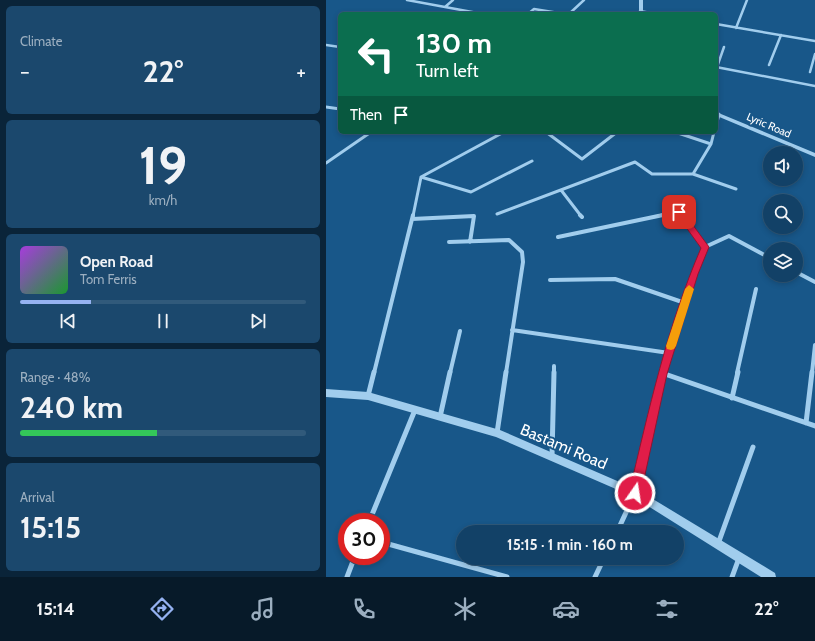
<!DOCTYPE html>
<meta charset="utf-8">
<style>
:root{--surface:#124167;--page:#1b486d;--text:#f1f3f6;--muted:#9cafc0;--line:#315a7b;--accent:#95b2f1}
body{margin:0;font-family:Cabin,sans-serif;background:var(--page);color:var(--text);height:100vh;display:flex;flex-direction:column;font-size:15px;white-space:nowrap}
*{box-sizing:border-box;margin:0}
p{font-size:13px;color:var(--muted)}
.icon{flex:none;width:22px;height:22px;fill:none;stroke:currentColor;stroke-width:2;stroke-linecap:round;stroke-linejoin:round}
.map{position:relative;flex:1;overflow:hidden}
.panel{display:flex;flex-direction:column;gap:6px;padding:6px;background:#0a2439;width:326px}
.panel>*{flex:none}
.guide{position:absolute;left:12px;top:12px;width:380px;height:122px;border-radius:6px;box-shadow:0 2px 6px #0003,0 0 0 1px var(--line);background:#0b6e4f;color:#fff;overflow:hidden}
.controls{position:absolute;left:437px;top:146px;display:grid;gap:8px}
.controls a{display:grid;place-items:center;width:40px;height:40px;border-radius:50%;background:var(--surface);box-shadow:0 2px 6px #0003,0 0 0 1px var(--line);font-size:20px}
.speed{position:absolute;left:12px;top:513px;display:flex;gap:8px;font-size:20px;font-weight:700;text-align:center}
.speed>*{display:grid;place-content:center;width:52px;height:52px;border-radius:50%;background:var(--surface);box-shadow:0 2px 6px #0003,0 0 0 1px var(--line);line-height:1}
.speed .limit{border:6px solid #d22;background:#fff;color:#111}
.pin{position:absolute;display:grid;place-items:center;width:34px;height:34px;color:#fff;margin:-17px;border-radius:8px;box-shadow:0 2px 6px #0006}
.me{position:absolute;width:44px;margin:-22px;rotate:13deg;stroke-linejoin:round;filter:drop-shadow(0 0 3px #0008)}
.turn{display:flex;align-items:center;gap:14px;height:84px;padding:0 12px;font-size:18px}
.turn .icon{width:52px;height:52px;stroke-width:2.5}
.turn b{display:block;font-size:28px;line-height:34px}
.then{display:flex;align-items:center;height:38px;padding:0 12px;background:#0003;gap:8px;font-size:15px}
.big{font-size:30px;font-weight:700;line-height:1.1}
.panel .tile{flex:1;display:flex;flex-direction:column;justify-content:center;gap:6px;min-width:0;padding:0 14px;border-radius:6px;background:var(--page)}
.panel .dial{align-items:center;gap:0}
.dial b{font-size:52px;line-height:1}
.song{display:flex;align-items:center;gap:12px}
.cover{width:48px;height:48px;border-radius:6px;background:linear-gradient(135deg,hsl(280 70% 55%),hsl(130 70% 35%))}
.played{height:4px;border-radius:2px;background:linear-gradient(90deg,var(--accent) 25%,var(--line) 25%)}
.keys{display:flex;justify-content:space-around;direction:ltr}
.heat{display:flex;justify-content:space-between;align-items:center;font-size:22px;direction:ltr}
.charge{height:6px;border-radius:3px;background:linear-gradient(90deg,#34c759 48%,var(--line) 0)}
.trip{position:absolute;left:130px;top:525px;width:228px;height:40px;border-radius:20px;background:var(--surface);box-shadow:0 2px 6px #0003,0 0 0 1px var(--line);font-weight:700;line-height:40px;text-align:center}
.dock{display:flex;height:64px;justify-content:space-around;align-items:center;background:#071a29;color:var(--muted)}
.dock .icon{width:28px;height:28px}
.dock .active{color:var(--accent)}
.dock b{font-size:18px;color:var(--text)}
main{display:flex;flex:1;min-height:0}
.map>svg:first-child{display:block}
.lines{fill:none;stroke-linecap:round;stroke-linejoin:round}
.minor-far3{stroke:#a1cded;stroke-width:2.5}
.minor-far2{stroke:#a1cded;stroke-width:3}
.minor-far1{stroke:#a1cded;stroke-width:4}
.minor{stroke:#a1cded;stroke-width:5}
.tertiary{fill:#a1cded;fill-rule:evenodd}
.route{fill:#e11d48;stroke:#92132f}
.slow{fill:#f59e0b}
.labels{text-anchor:middle;stroke-width:4;stroke-linejoin:round;paint-order:stroke}
.far-street-label{font-size:11px;fill:#fff;stroke:#185789}
.near-street-label{font-size:16px;fill:#fff;stroke:#185789}
</style>
<main>
<section class="panel">
<div class="tile"><p>Climate</p>
<div class="heat"><a>−</a><b class="big">22°</b><a>+</a></div>
</div>
<div class="tile dial"><b>19</b><p>km/h</p></div>
<div class="tile">
<div class="song"><i class="cover"></i><div><b>Open Road</b><p>Tom Ferris</p></div></div>
<div class="played"></div>
<div class="keys"><svg class="icon" aria-label="previous" viewBox="0 0 24 24"><path d="M18 5L8 12l10 7zM5 5v14"/></svg><svg class="icon" aria-label="pause" viewBox="0 0 24 24"><path d="M8 5v14M16 5v14"/></svg><svg class="icon" aria-label="next" viewBox="0 0 24 24"><path d="M6 5l10 7-10 7zM19 5v14"/></svg></div>
</div>
<div class="tile"><p>Range · 48%</p><b class="big">240 km</b><div class="charge"></div></div>
<div class="tile"><p>Arrival</p><b class="big">15:15</b></div>
</section>
<div class="map">
<svg width="489" height="577" viewBox="0 0 489 577">
<rect width="100%" height="100%" fill="#185789"/>
<g class="lines">
<path class="minor-far3" d="M81 0 157 14
M119 7 127 0
M314 11 330 14
M202 14 208 9 239 14
M243 14 258 0
M390 24 489 41
M410 28 421 0
M0 45 14 47
M443 65 455 35
M390 67 489 86
M391 67 398 47
M484 72 489 54"/>
<path class="minor-far2" d="M0 107 14 109
M390 125 393 115
M220 132 256 159 291 132
M349 132 385 144
M0 163 45 132
M367 174 385 144 388 132
M95 177 145 192 206 161
M235 190 255 216
M171 214 309 162 326 174H367L410 189
M87 216 95 177 178 132
M332 216 353 211 356 216"/>
<path class="minor-far1" d="M254 215 256 217
M356 215 379 247
M86 219 148 216 144 242
M232 237 337 215
M123 242 183 240 196 252 197 262 180 373
M470 272 489 282
M224 280 289 279 359 303
M186 330 343 353
M48 373 87 215
M124 373 134 331
M228 373V366
M336 373 368 274 379 247 403 236 444 258
M411 373 430 289
M486 373 489 345"/>
<path class="minor" d="M336 373 489 426
M42 396 48 372
M406 398 412 372
M114 417 124 372
M480 423 486 372
M171 433 180 372
M226 456 228 372
M43 522 89 410
M291 532 309 493 336 372
M55 542 181 577
M392 544 427 447
M21 577 29 556
M269 577 278 558
M406 577 413 558"/>
<path class="tertiary" d="M313 0H317V14H313Z
M390 110 395 114 489 153V157L391 116 390 114Z
M0 389 42 392 174 430 312 490 449 573 450 577H435L306 496 170 437 42 400 0 397Z"/>
</g>
<path class="route" d="M353 209 356 210 383 247 372 274 341 374 315 493 314 497 309 499 305 497 303 493C323 409 341 327 375 248L349 212Z"/>
<path class="slow" d="M363 285 368 289 350 346 348 349 345 350 341 349 340 346 359 289Z"/>
<g class="labels">
<g class="far-street-label">
<text transform="translate(443 125) rotate(23)" y="4">Lyric Road</text>
</g>
<g class="near-street-label">
<text transform="translate(238 446) rotate(23)" y="6">Bastami Road</text>
</g>
</g>
</svg>
<div class="controls">
<a><svg class="icon" aria-label="sound" viewBox="0 0 24 24"><path d="M4 9h4l5-4v14l-5-4H4zM17 9q2 3 0 6"/></svg></a>
<a><svg class="icon" aria-label="search" viewBox="0 0 24 24"><circle cx="10" cy="10" r="6"/><path d="M15 15l6 6"/></svg></a>
<a><svg class="icon" aria-label="layers" viewBox="0 0 24 24"><path d="M12 4l9 5-9 5-9-5zM3 14l9 5 9-5"/></svg></a>
</div>
<div class="speed"><div class="limit">30</div></div>
<div class="pin" style="left:353px;top:212px;background:#d93025"><svg class="icon" aria-label="arrive" viewBox="0 0 24 24"><path d="M6 21V4h12l-3 4 3 4H6"/></svg></div>
<svg class="me" style="left:309px;top:493px" viewBox="-20 -20 40 40"><circle r="17" fill="#e11d48" stroke="#fff" stroke-width="3"/><path d="M0-11L8 9 0 5-8 9z" fill="#fff"/></svg>
<div class="trip">15:15 · 1 min · 160 m</div>
<div class="guide">
<div class="turn"><svg class="icon" aria-label="left" viewBox="0 0 24 24"><path d="M17 20v-9H6M10 6l-5 5 5 5"/></svg><div><b>130 m</b>Turn left</div></div>
<div class="then">Then<svg class="icon" aria-label="arrive" viewBox="0 0 24 24"><path d="M6 21V4h12l-3 4 3 4H6"/></svg></div>
</div>
</div>
</main>
<nav class="dock">
<b>15:14</b>
<svg class="icon active" aria-label="directions" viewBox="0 0 24 24"><path d="M12 3l9 9-9 9-9-9zM9 14v-3h6M13 9l2 2-2 2"/></svg>
<svg class="icon" aria-label="music" viewBox="0 0 24 24"><path d="M9 18V5l10-2v13"/><circle cx="6" cy="18" r="3"/><circle cx="16" cy="16" r="3"/></svg>
<svg class="icon" aria-label="phone" viewBox="0 0 24 24"><path d="M5 4h4l2 5-3 2q2 4 5 5l2-3 5 2v4C11 20 4 13 5 4z"/></svg>
<svg class="icon" aria-label="climate" viewBox="0 0 24 24"><path d="M12 3v18M4 7l16 10M4 17L20 7"/></svg>
<svg class="icon" aria-label="car" viewBox="0 0 24 24"><path d="M5 17H2v-5l4-1 3-4h7l3 4 3 1v5h-3M9 17h6M6 11h13"/><circle cx="7" cy="17" r="2"/><circle cx="17" cy="17" r="2"/></svg>
<svg class="icon" aria-label="filters" viewBox="0 0 24 24"><path d="M4 7h16M4 17h16"/><circle cx="9" cy="7" r="2"/><circle cx="15" cy="17" r="2"/></svg>
<b>22°</b>
</nav>
